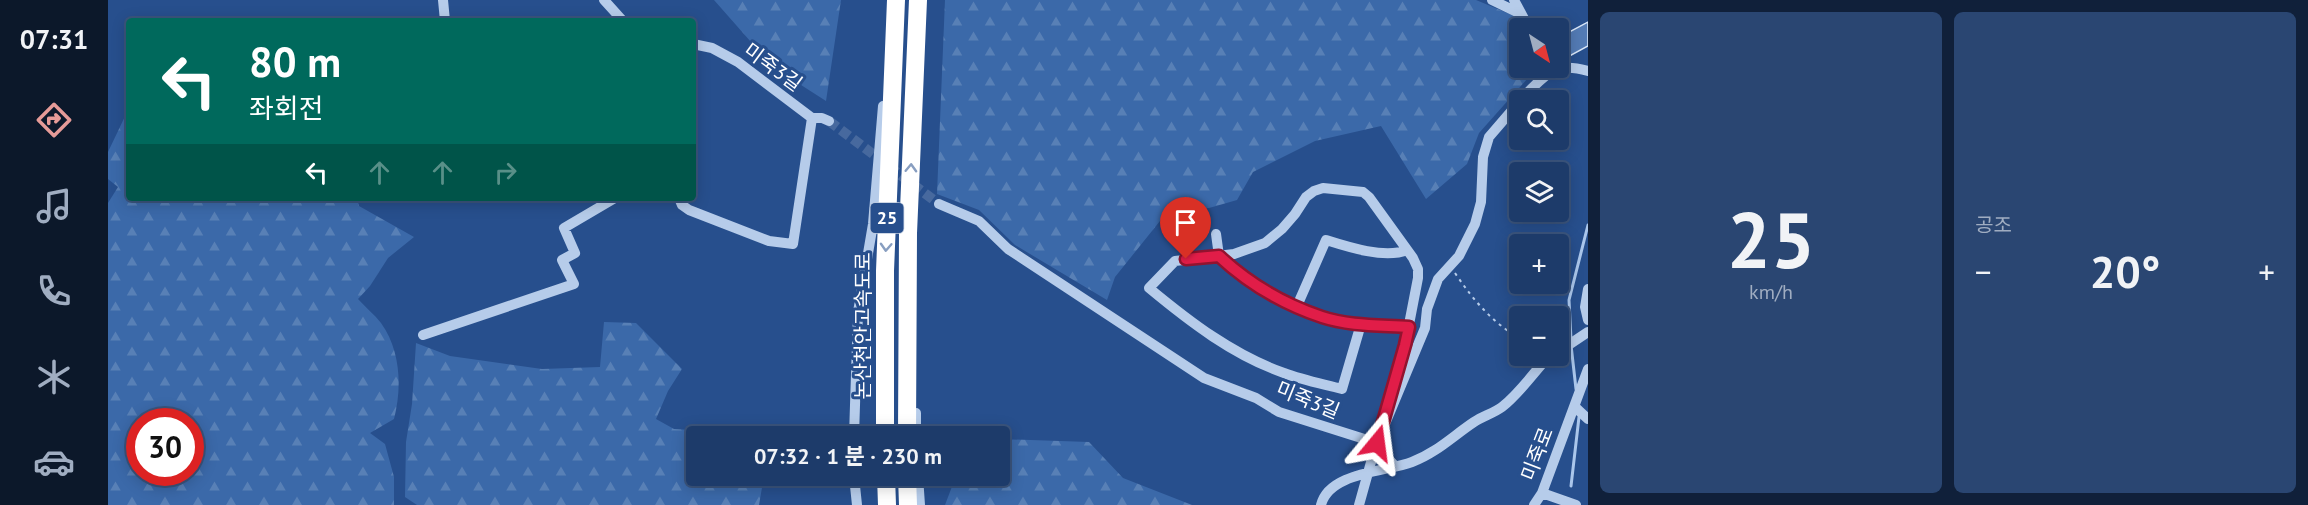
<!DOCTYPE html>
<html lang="ko">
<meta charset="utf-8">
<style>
:root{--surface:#1d3b6a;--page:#2a4672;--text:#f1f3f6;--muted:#a0adc1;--line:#3b557e;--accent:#e69b98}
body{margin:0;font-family:"PT Sans","Noto Sans KR",sans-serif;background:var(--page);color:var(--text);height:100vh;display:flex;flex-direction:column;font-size:22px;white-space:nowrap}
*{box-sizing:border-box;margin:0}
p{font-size:20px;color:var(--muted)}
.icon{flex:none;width:33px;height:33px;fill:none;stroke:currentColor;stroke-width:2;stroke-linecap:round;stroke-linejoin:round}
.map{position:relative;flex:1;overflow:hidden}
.sheet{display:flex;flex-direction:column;gap:12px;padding:12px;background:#10203a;width:720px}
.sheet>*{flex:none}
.guide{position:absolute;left:18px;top:18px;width:570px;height:183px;border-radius:6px;box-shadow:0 3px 15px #0003,0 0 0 2px var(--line);background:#00695c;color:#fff;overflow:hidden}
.needle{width:39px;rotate:144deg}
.fabs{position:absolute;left:1401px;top:18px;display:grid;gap:12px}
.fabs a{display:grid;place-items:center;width:60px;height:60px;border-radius:6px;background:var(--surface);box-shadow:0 3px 15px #0003,0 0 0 2px var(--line);font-size:30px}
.speed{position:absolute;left:18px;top:408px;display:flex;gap:12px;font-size:30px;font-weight:700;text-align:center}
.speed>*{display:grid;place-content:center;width:78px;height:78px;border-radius:50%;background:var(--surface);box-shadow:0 3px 15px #0003,0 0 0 2px var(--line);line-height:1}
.speed .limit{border:9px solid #d22;background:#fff;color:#111}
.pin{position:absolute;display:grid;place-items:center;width:51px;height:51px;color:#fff;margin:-62px -26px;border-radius:50% 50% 50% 0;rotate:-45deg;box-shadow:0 0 6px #0007}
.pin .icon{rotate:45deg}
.me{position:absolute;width:66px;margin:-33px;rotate:16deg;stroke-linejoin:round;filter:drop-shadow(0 0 4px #0008)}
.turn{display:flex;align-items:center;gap:21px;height:126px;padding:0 24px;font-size:27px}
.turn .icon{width:78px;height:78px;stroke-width:2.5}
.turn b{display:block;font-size:42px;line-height:51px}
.lanes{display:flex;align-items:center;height:57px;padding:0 24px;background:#0003;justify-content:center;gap:30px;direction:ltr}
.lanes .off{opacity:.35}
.big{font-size:45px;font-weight:700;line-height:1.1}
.sheet .card{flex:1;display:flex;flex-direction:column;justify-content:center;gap:9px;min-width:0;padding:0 21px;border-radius:9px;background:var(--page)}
.sheet .dial{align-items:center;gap:0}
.dial b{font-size:78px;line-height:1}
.heat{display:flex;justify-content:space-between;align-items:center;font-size:33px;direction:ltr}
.sheet .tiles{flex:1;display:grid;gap:12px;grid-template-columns:repeat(2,1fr)}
.trip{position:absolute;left:578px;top:426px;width:324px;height:60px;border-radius:6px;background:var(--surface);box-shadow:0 3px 15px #0003,0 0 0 2px var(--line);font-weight:700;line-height:60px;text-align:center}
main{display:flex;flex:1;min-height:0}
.dock{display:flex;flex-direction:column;width:108px;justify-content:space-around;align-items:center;background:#0c182a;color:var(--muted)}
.dock .icon{width:42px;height:42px}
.dock .on{color:var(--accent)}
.dock b{font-size:27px;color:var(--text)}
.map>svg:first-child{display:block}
.forest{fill:url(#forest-firs);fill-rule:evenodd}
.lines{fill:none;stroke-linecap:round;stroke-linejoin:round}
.stream{stroke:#aac6eb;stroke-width:3}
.building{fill:#537bb5;stroke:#dae7f8;stroke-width:1.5}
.minor-tunnel{stroke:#47699e;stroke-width:10;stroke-dasharray:10 5;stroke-linecap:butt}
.path{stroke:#b6ccea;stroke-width:2;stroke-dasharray:3 4.5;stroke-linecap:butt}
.minor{stroke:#b6ccea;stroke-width:10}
.highway{stroke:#fff;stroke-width:18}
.oneway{stroke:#889ec0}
.route-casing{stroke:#92132f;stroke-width:15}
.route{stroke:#e11d48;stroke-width:10}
.labels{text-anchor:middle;stroke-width:6;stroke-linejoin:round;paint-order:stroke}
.shield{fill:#274f8d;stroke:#becadd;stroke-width:1.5}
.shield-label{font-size:18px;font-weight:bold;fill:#fff}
.street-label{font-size:20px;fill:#fff;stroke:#274f8d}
</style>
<main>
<nav class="dock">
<b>07:31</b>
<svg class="icon on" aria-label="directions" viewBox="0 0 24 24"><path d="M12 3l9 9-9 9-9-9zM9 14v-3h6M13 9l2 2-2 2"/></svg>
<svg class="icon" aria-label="music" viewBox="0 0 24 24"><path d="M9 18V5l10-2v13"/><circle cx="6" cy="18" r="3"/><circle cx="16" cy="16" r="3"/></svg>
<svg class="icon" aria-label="phone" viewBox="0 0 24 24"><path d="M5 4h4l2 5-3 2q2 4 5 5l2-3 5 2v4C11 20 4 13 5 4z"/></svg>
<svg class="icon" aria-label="climate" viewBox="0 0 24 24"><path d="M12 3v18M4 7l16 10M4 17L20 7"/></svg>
<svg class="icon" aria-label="car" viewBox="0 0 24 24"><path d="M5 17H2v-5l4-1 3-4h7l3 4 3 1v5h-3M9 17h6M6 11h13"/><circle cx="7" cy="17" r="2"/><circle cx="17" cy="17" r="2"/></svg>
</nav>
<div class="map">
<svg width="1480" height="505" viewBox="0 0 1480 505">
<defs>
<pattern id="forest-firs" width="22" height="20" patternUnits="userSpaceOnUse" patternTransform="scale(1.5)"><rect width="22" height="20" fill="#3b69a9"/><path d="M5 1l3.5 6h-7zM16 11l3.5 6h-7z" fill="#5880b6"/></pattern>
</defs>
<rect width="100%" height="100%" fill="#274f8d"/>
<path class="forest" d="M606 0H733L718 101 665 67Z
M837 0H1368L1409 17 1415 28H1412V68H1429L1371 133 1359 164 1318 199 1273 126 1207 141 1145 172 1129 200 1101 208 1060 211 1007 277 999 300 907 245 871 210 829 194Z
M21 108V198H249L251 206 306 237 280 258 262 286 250 299C257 307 266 314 273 323 293 351 294 388 286 419L262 433 277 444 286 477V505H0V203L10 187 0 179V152ZM32 422H82V472H32Z
M496 322 528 323 574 369 560 391 548 419 566 429 657 434V436H588V476H656L651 505H309L297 497 298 442 304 404 308 343 342 356 434 369 492 367Z
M891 439 981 442 1015 478 1084 505H837L848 476H891Z"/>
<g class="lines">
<path class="stream" d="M1463 339 1461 300 1480 225
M1463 345 1468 389
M1463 486 1471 417"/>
</g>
<path class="building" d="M1480 22V46L1456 59 1450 50V38Z"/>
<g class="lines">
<path class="minor-tunnel" d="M721 121 831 204"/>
<path class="path" d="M1347 273C1366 301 1383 321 1412 339"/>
<path class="minor" d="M335 0 337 21
M496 0 515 21
M1384 0 1413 14
M1406 0 1421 28
M585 44 604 48 630 62 704 118H714L721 121
M1412 100C1437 77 1443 60 1480 71
M571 198 574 205 581 210 661 241 685 244 704 118
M831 204 871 221 900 249 1096 378 1148 398 1171 412 1269 443 1317 328 1319 309 1330 279 1351 256 1367 224 1373 202 1375 157 1381 137 1412 101
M1108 234 1111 256C1141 283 1175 304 1214 317 1241 326 1272 325 1301 327
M1480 289 1477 307 1480 320
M1189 306 1218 240C1240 247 1277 259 1299 250
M1253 324 1234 389C1215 384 1194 380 1176 373 1125 355 1082 322 1041 288L1067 261 1126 254 1157 243 1174 229 1187 214 1198 197 1206 191 1215 188 1255 192 1261 197 1305 258 1310 269V278L1297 345 1282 396
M315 335 466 284 454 260 467 253 456 228 507 198
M1450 352 1480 332
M1467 407 1480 419
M808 413V436
M746 436 750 312 765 224 775 106
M1268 445 1287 466
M746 476 749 505
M810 476 812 505
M1434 493 1468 505
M1213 505C1221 472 1278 472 1304 462 1328 453 1345 436 1366 422 1375 416 1386 413 1394 407 1412 393 1426 372 1441 356
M1251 505 1270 437
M1426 505 1434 493 1480 369"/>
<path class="highway" d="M777 436V271L788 0
M799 436 800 233 810 0
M778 476 779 505
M799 476 800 505"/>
</g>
<defs><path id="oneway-chevron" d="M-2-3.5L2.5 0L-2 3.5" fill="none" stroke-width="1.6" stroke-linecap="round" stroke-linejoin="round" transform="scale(1.5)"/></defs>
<g class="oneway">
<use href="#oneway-chevron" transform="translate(803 168) rotate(-88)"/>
<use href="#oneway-chevron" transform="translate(778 247) rotate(93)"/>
</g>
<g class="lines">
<defs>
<path id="route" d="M1078 259 1111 256C1140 283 1175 304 1214 317 1241 326 1272 325 1301 327L1297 345 1269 443"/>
</defs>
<use href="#route" class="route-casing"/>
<use href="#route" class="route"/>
</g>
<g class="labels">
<rect class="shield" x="762.5" y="203" width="33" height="30" rx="4.5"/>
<g class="shield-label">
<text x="779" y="224">25</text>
</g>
<g class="street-label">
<text transform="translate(665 67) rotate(36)" y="7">미죽3길</text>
<text transform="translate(755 326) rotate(-90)" y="7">논산천안고속도로</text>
<text transform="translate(1200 400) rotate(22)" y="7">미죽3길</text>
<text transform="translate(1429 454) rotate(-69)" y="7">미죽로</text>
</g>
</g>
</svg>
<div class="fabs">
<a><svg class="needle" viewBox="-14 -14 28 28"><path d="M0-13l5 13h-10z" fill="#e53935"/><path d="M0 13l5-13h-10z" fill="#a0adc1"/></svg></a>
<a><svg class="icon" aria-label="search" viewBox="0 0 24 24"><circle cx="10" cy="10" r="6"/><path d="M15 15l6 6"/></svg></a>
<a><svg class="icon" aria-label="layers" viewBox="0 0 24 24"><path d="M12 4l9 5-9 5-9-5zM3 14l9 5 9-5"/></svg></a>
<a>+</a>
<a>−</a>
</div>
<div class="speed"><div class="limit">30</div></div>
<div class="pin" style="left:1078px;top:259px;background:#d93025"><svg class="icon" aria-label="arrive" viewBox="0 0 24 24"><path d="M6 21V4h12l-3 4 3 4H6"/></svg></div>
<svg class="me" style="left:1269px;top:443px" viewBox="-20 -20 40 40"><path d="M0-17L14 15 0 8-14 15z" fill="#e11d48" stroke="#fff" stroke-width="4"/></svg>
<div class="trip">07:32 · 1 분 · 230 m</div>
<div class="guide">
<div class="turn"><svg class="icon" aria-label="left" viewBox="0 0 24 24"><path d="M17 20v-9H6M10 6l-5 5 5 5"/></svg><div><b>80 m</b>좌회전</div></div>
<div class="lanes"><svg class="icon" aria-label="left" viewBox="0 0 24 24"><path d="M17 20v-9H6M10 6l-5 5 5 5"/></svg><svg class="icon off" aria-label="ahead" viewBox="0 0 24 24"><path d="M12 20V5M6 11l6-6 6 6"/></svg><svg class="icon off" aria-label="ahead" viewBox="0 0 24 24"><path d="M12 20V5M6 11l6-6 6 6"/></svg><svg class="icon off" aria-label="right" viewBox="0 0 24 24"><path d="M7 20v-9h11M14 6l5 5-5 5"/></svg></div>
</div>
</div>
<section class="sheet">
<div class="tiles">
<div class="card dial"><b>25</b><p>km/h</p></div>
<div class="card"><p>공조</p>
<div class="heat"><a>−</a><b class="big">20°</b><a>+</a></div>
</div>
</div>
</section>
</main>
